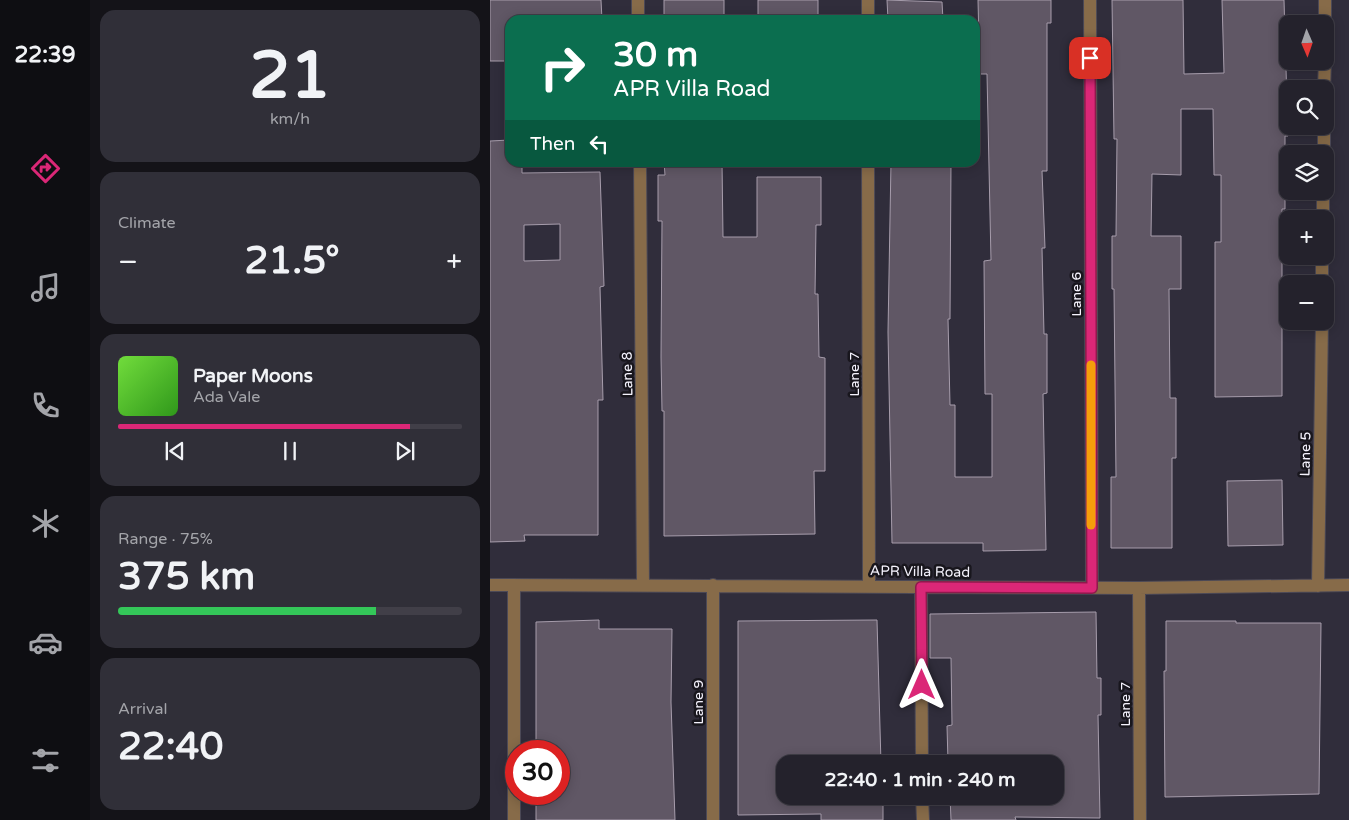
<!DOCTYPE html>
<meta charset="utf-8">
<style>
:root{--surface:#24222c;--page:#302f38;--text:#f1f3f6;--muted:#a3a4a9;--line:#413f48;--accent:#db2777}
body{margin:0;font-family:"Varela Round",sans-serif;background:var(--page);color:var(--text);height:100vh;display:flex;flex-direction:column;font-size:19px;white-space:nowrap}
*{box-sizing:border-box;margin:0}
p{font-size:16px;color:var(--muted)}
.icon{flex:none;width:28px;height:28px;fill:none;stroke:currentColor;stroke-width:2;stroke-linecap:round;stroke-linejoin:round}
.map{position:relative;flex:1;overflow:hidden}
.drawer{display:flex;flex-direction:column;gap:10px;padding:10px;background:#141318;width:400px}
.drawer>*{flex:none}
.guide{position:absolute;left:15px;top:15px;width:475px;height:152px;border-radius:15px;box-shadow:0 2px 12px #0003,0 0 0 1px var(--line);background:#0b6e4f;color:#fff;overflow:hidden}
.needle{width:32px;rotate:178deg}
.buttons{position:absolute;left:789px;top:15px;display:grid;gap:10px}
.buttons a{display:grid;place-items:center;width:55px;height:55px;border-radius:10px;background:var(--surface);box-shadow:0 2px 12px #0003,0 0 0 1px var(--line);font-size:25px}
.speed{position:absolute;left:15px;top:740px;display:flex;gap:10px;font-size:25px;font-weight:700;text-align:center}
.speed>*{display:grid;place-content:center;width:65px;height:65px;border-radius:50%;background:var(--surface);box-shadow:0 2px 12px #0003,0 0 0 1px var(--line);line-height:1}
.speed .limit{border:8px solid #d22;background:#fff;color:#111}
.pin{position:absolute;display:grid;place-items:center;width:42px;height:42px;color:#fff;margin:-21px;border-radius:10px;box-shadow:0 2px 8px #0006}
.me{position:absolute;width:55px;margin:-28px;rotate:0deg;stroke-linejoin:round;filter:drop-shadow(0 0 4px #0008)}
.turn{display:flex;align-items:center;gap:18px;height:105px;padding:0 25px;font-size:22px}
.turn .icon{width:65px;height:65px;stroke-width:2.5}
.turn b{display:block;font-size:35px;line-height:42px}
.then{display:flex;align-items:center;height:48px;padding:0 25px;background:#0003;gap:10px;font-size:19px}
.big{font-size:38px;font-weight:800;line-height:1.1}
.drawer .tile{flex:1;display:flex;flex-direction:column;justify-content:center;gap:8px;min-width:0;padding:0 18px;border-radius:15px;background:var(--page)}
.drawer .dial{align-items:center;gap:0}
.dial b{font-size:65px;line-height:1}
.song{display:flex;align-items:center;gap:15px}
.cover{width:60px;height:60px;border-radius:8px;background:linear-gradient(135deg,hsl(100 70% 55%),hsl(110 70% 35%))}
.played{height:5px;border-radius:2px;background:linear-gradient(90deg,var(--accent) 85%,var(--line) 85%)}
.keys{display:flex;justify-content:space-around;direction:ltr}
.heat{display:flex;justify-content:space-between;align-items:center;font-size:28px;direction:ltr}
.charge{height:8px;border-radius:4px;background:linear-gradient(90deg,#34c759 75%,var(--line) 0)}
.trip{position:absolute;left:286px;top:755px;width:288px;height:50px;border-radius:15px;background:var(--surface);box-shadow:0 2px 12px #0003,0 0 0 1px var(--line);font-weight:800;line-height:50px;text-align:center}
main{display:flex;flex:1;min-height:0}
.menu{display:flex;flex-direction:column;width:90px;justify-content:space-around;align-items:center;background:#0e0e12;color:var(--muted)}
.menu .icon{width:35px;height:35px}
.menu .on{color:var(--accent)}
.menu b{font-size:22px;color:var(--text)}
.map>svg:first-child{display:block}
.building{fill:#605765;stroke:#a79dac;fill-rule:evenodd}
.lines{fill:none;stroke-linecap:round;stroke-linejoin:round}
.street-casing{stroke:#4c4956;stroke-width:14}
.street{stroke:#876b49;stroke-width:12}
.route-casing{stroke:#8e194d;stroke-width:12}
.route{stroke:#db2777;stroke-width:9}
.slow{stroke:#f59e0b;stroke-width:9}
.labels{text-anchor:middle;stroke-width:5;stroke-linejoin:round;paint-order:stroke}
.street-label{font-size:14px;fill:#f5f3fd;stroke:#18161d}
</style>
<main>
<nav class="menu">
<b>22:39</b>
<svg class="icon on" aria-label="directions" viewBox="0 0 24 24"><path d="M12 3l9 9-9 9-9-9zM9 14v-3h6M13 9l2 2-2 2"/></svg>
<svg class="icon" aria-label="music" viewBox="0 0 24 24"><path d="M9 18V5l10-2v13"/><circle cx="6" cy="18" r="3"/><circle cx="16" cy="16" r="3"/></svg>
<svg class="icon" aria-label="phone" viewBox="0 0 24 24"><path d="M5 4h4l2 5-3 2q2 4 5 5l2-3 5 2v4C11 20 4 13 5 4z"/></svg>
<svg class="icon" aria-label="climate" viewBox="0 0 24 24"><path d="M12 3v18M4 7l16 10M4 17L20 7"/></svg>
<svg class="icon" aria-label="car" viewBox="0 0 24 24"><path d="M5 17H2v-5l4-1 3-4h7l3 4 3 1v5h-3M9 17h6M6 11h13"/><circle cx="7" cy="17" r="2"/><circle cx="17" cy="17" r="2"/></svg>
<svg class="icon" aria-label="filters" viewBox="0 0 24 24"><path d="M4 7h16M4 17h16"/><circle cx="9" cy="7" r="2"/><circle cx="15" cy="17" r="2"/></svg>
</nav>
<section class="drawer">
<div class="tile dial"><b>21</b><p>km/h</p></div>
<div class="tile"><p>Climate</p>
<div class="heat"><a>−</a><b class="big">21.5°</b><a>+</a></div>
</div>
<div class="tile">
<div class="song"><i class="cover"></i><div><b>Paper Moons</b><p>Ada Vale</p></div></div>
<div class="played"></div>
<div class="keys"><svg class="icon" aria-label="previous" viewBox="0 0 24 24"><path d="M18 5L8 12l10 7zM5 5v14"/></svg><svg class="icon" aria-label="pause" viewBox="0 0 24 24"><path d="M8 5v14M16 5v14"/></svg><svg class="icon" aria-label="next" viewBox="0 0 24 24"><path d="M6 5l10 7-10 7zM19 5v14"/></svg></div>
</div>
<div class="tile"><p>Range · 75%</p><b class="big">375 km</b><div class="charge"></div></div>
<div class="tile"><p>Arrival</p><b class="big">22:40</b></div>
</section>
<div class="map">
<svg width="859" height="820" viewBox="0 0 859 820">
<rect width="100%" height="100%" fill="#302d3b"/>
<path class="building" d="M0 0H111L112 20H20V61H0Z
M174 0H234V20H174Z
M268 0H328V20H268Z
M397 0 452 2 453 20H398Z
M488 0H561V23H557V171H552L555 248H552L553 292 554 334H557V393L553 394 556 550 493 551V543H402L398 332 401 162H461L460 319H458L460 405H465V477H502V394H495L494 261 501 260 497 74H486L485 42H489Z
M622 0H693L694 74 734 73 732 0H794L798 136H795V209H792V396L725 397V242H731V175H724L723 109H691V175L662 174 661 236H691V289H679L680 398H686V458H682V548H621V477H626L624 289H622V236H626L627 139H624Z
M20 140V162H32V173L110 172 114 286 110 287 113 400H108V535H34L35 541 0 542V141ZM70 224V260L34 261V225Z
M174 162H232L233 237H267V177H331V225H326L325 294H328L329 357 335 358V471H324L325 534 174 536V411H172L171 357 172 221H168V175H175Z
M792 480 793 545 738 546 737 481Z
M606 612 607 678H611V715H608L610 818 525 817 526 820H461L460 796H565V764H548V760L458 762 457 726 462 725 461 658H440V614Z
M109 620V629H182L181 702 185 820H46V794H69V751H46V622Z
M387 620 391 764H295V796H393V820H331V814L248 815V621Z
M676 621H746V623H831L829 794 675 797 674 671H676Z"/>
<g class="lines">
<defs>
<path id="street" d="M148 0V20
M378 0V20
M600 0 602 588
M835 35V0
M834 89 835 61
M834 154V126
M150 162 153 585
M378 162 379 586
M833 219V191
M832 284V256
M0 585 649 588 859 585
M24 585V820
M828 586 832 321
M431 587 432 764
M649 588 650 820
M432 796 433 820
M223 820V585"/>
</defs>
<use href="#street" class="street-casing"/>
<use href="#street" class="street"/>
</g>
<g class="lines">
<defs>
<path id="route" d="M432 685 431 587 602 588 600 58"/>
</defs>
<use href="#route" class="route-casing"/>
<use href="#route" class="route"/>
<path class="slow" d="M601 365V525"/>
</g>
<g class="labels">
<g class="street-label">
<text transform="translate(586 294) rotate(-90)" y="5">Lane 6</text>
<text transform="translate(137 374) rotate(-91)" y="5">Lane 8</text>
<text transform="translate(364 374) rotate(-90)" y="5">Lane 7</text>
<text transform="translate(815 454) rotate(-89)" y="5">Lane 5</text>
<text transform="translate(430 571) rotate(1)" y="5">APR Villa Road</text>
<text transform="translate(208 702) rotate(-90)" y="5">Lane 9</text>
<text transform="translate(635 704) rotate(-90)" y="5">Lane 7</text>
</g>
</g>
</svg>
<div class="buttons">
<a><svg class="needle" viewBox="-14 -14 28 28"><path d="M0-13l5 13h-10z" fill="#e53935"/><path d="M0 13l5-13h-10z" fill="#a3a4a9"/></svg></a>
<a><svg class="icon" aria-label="search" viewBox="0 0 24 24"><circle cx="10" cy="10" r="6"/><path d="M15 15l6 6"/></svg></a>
<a><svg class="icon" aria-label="layers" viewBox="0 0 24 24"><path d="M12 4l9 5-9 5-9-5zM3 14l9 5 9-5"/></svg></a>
<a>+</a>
<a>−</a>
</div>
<div class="speed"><div class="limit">30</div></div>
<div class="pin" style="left:600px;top:58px;background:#d93025"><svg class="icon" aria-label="arrive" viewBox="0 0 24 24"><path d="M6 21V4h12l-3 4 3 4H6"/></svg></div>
<svg class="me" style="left:432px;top:685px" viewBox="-20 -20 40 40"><path d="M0-17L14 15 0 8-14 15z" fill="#db2777" stroke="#fff" stroke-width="4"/></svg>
<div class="trip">22:40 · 1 min · 240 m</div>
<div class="guide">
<div class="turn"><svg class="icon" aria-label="right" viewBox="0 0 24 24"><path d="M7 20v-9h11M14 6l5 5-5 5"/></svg><div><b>30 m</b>APR Villa Road</div></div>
<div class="then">Then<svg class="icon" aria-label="left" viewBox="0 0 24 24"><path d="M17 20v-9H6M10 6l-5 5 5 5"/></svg></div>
</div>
</div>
</main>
